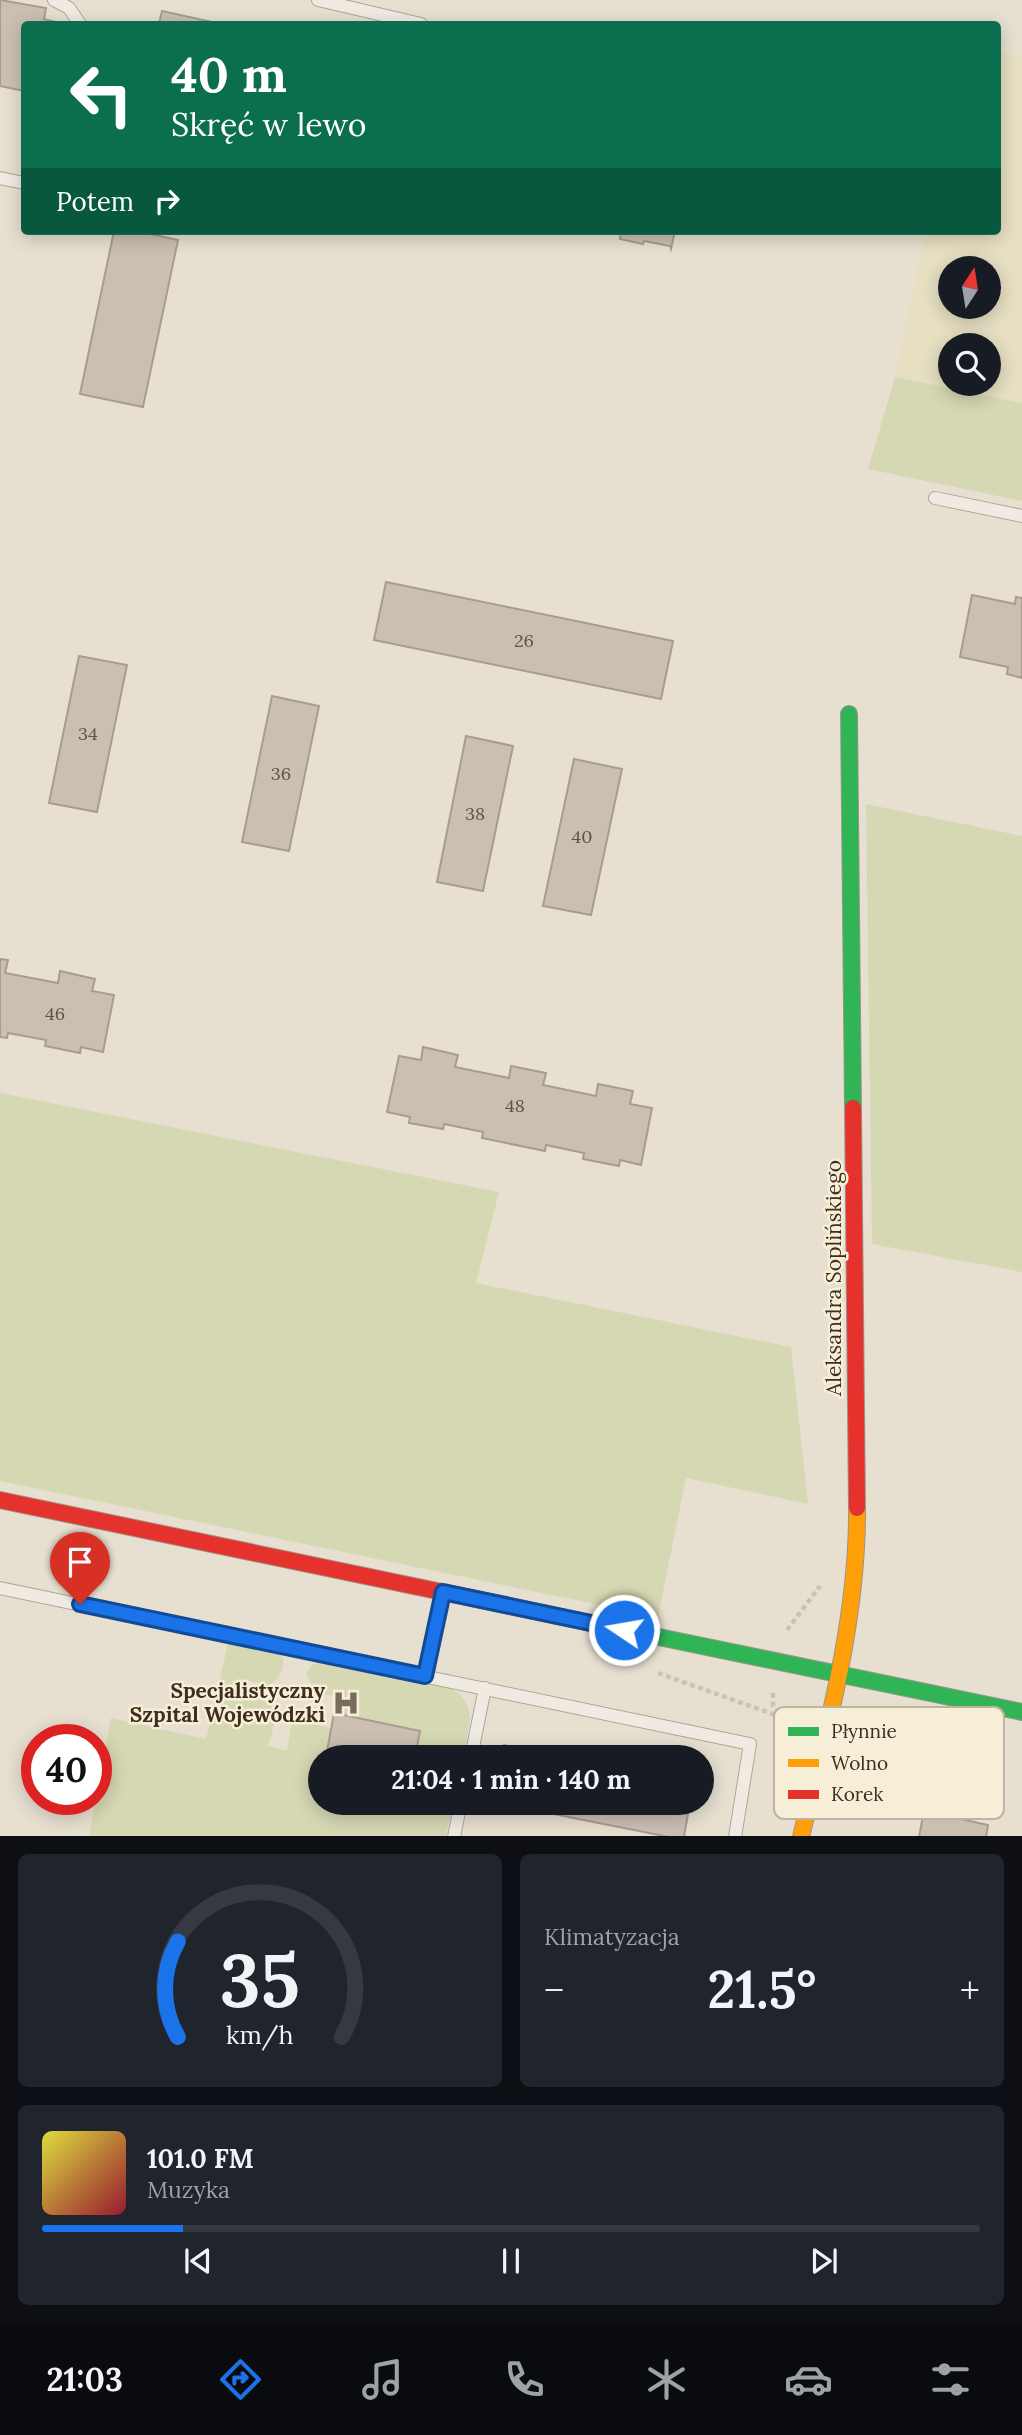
<!DOCTYPE html>
<html lang="pl">
<meta charset="utf-8">
<style>
:root{--surface:#171b24;--page:#20242c;--text:#f1f3f6;--muted:#9ea1a6;--line:#363941;--accent:#1a73e8}
body{margin:0;font-family:Lora,serif;background:var(--page);color:var(--text);height:100vh;display:flex;flex-direction:column;font-size:26px;white-space:nowrap}
*{box-sizing:border-box;margin:0}
p{font-size:23px;color:var(--muted)}
.icon{flex:none;width:38px;height:38px;fill:none;stroke:currentColor;stroke-width:2;stroke-linecap:round;stroke-linejoin:round}
.map{position:relative;height:1836px;overflow:hidden}
.sheet{display:flex;flex-direction:column;gap:18px;padding:18px;background:#0d0f14;flex:1}
.sheet>*{flex:none}
.banner{position:absolute;left:21px;top:21px;width:980px;height:214px;border-radius:7px;box-shadow:0 4px 18px #0003;background:#0b6e4f;color:#fff;overflow:hidden}
.needle{width:46px;rotate:12deg}
.fabs{position:absolute;left:938px;top:256px;display:grid;gap:14px}
.fabs a{display:grid;place-items:center;width:63px;height:63px;border-radius:50%;background:var(--surface);box-shadow:0 4px 18px #0003;font-size:35px}
.speed{position:absolute;left:21px;top:1724px;display:flex;gap:14px;font-size:35px;font-weight:700;text-align:center}
.speed>*{display:grid;place-content:center;width:91px;height:91px;border-radius:50%;background:var(--surface);box-shadow:0 4px 18px #0003;line-height:1}
.speed .limit{border:10px solid #d22;background:#fff;color:#111}
.pin{position:absolute;display:grid;place-items:center;width:60px;height:60px;color:#fff;margin:-72px -30px;border-radius:50% 50% 50% 0;rotate:-45deg;box-shadow:0 0 7px #0007}
.pin .icon{rotate:45deg}
.me{position:absolute;width:77px;margin:-38px;rotate:282deg;stroke-linejoin:round;filter:drop-shadow(0 0 5px #0008)}
.turn{display:flex;align-items:center;gap:24px;height:147px;padding:0 35px;font-size:32px}
.turn .icon{width:91px;height:91px;stroke-width:2.5}
.turn b{display:block;font-size:49px;line-height:60px}
.then{display:flex;align-items:center;height:66px;padding:0 35px;background:#0003;gap:14px;font-size:26px}
.big{font-size:52px;font-weight:700;line-height:1.1}
.sheet .card{flex:1;display:flex;flex-direction:column;justify-content:center;gap:10px;min-width:0;padding:0 24px;border-radius:10px;background:var(--page)}
.sheet .dial{align-items:center;gap:0}
.dial svg{height:182px;overflow:visible;fill:none;stroke:var(--line);stroke-width:7;stroke-linecap:round;text-anchor:middle}
.dial text{fill:var(--text);stroke:none}
.song{display:flex;align-items:center;gap:21px}
.cover{width:84px;height:84px;border-radius:10px;background:linear-gradient(135deg,hsl(60 70% 55%),hsl(350 70% 35%))}
.played{height:7px;border-radius:4px;background:linear-gradient(90deg,var(--accent) 15%,var(--line) 15%)}
.keys{display:flex;justify-content:space-around;direction:ltr}
.heat{display:flex;justify-content:space-between;align-items:center;font-size:38px;direction:ltr}
.sheet .tiles{flex:1;display:grid;gap:18px;grid-template-columns:1fr 1fr}
.card:last-child{grid-column:span 2}
.trip{position:absolute;left:308px;top:1745px;width:406px;height:70px;border-radius:35px;background:var(--surface);box-shadow:0 4px 18px #0003;font-weight:700;line-height:70px;text-align:center}
.dock{display:flex;height:112px;justify-content:space-around;align-items:center;background:#090b0e;color:var(--muted)}
.dock .icon{width:49px;height:49px}
.dock .selected{color:var(--accent)}
.dock b{font-size:32px;color:var(--text)}
.map>svg:first-child{display:block}
.farmland{fill:#e6dfc2;fill-rule:evenodd}
.green{fill:#d6d7b3}
.building{fill:#cbbfb2;stroke:#a89c90;stroke-width:2}
.lines{fill:none;stroke-linecap:round;stroke-linejoin:round}
.lane-casing{stroke:#ada599;stroke-width:14}
.fast-casing{stroke:#9c958a;stroke-width:18}
.slow-casing{stroke:#9c958a;stroke-width:18}
.jam-casing{stroke:#9c958a;stroke-width:18}
.path{stroke:#c8c2b9;stroke-width:4.5;stroke-dasharray:5 3.5;stroke-linecap:butt}
.lane{stroke:#efebe3;stroke-width:12}
.fast{stroke:#30b455;stroke-width:16}
.slow{stroke:#ff9f0a;stroke-width:16}
.jam{stroke:#e5322d;stroke-width:16}
.route-casing{stroke:#114b97;stroke-width:18}
.route{stroke:#1a73e8;stroke-width:12}
.labels{text-anchor:middle;stroke-width:5;stroke-linejoin:round;paint-order:stroke}
.number-label{font-size:18px;fill:#605244}
.street-label{font-size:21px;fill:#3d2e20;stroke:#f7eed8}
.poi-label{font-size:21px;font-weight:bold;fill:#3d2e20;stroke:#f7eed8;text-anchor:end}
.key{fill:#f7eed8;stroke:#bfb4a1;stroke-width:2}
.key-label{font-size:19px;fill:#3d2e20}
</style>
<div class="map">
<svg width="1022" height="1837" viewBox="0 0 1022 1837">
<rect width="100%" height="100%" fill="#e7e0d1"/>
<path class="farmland" d="M998 51 1022 56V403L895 377 925 231H998ZM950 268H989V306H950ZM950 345H989V383H950Z"/>
<path class="green" d="M895 377 1022 403V501L868 469Z
M866 804 1022 836V1272L872 1244Z
M0 1093 499 1192 476 1283 791 1347 808 1504 686 1478 658 1617 0 1481Z
M229 1639 270 1647 283 1658C284 1671 280 1678 269 1685L244 1680 241 1694C247 1696 256 1697 263 1700 282 1708 272 1732 268 1746L287 1751 292 1720 331 1728 326 1757H320V1802L453 1803 446 1836 89 1837 111 1718 206 1739Z
M327 1659 449 1688C481 1704 468 1728 462 1757H415L420 1731 340 1714 343 1698 316 1692 306 1674 312 1665Z"/>
<path class="building" d="M0 0 46 8 44 19 60 23V24H24V91L0 86Z
M162 11 221 24H159Z
M114 231H136L178 240 143 407 80 394Z
M621 231H675L671 249 670 246 644 241 643 244 620 239Z
M386 582 673 641 661 699 374 640Z
M972 595 1015 604 1016 597 1022 598V678L1007 674 1008 667 960 657Z
M79 656 127 665 97 812 49 803Z
M272 696 319 706 289 851 242 842Z
M466 736 513 746 483 891 437 882Z
M574 759 622 769 591 915 543 906Z
M0 959 8 960 5 973 58 983 60 971 95 979 92 991 114 995 103 1052 81 1047 80 1053 45 1046 46 1040 8 1033 7 1038 0 1037Z
M423 1047 458 1055 455 1067 509 1078 511 1066 546 1073 543 1085 596 1096 598 1084 633 1091 630 1104 652 1108 641 1165 620 1160 619 1166 583 1159 584 1153 546 1145 545 1151 482 1138 483 1132 444 1124 443 1129 409 1123 410 1117 387 1112 399 1056 421 1060Z
M334 1713 420 1731 415 1757H326Z
M504 1745 565 1757H501Z
M493 1802H690L684 1837H669Z
M924 1811 988 1825 986 1837H919Z"/>
<g class="lines">
<defs>
<path id="lane" d="M54 0 69 8 80 24
M318 0 421 24
M0 178 24 183
M935 498 1022 516
M0 1588 750 1744 735 1837
M425 1676 443 1593
M471 1757 485 1688
M454 1837 461 1802"/>
<path id="fast" d="M849 714 853 1108
M591 1623 1022 1712"/>
<path id="slow" d="M801 1837C827 1729 858 1619 857 1508"/>
<path id="jam" d="M853 1108 857 1508
M0 1500 591 1623"/>
</defs>
<use href="#lane" class="lane-casing"/>
<use href="#fast" class="fast-casing"/>
<use href="#slow" class="slow-casing"/>
<use href="#jam" class="jam-casing"/>
<path class="path" d="M787 1630 820 1586
M658 1673 781 1717
M773 1693V1706L782 1718 797 1721"/>
<use href="#lane" class="lane"/>
<use href="#fast" class="fast"/>
<use href="#slow" class="slow"/>
<use href="#jam" class="jam"/>
</g>
<g class="lines">
<defs>
<path id="route" d="M80 1604 425 1676 443 1592 624 1630"/>
</defs>
<use href="#route" class="route-casing"/>
<use href="#route" class="route"/>
</g>
<defs>
<symbol id="hospital-bare" viewBox="-9 -9 18 18"><path d="M-5-5h3v3.5h4V-5h3V5h-3V1.5h-4V5h-3Z" fill="#786c5e" stroke="#f7eed8" stroke-width="2.5" paint-order="stroke"/></symbol>
</defs>
<g fill-rule="evenodd">
<use href="#hospital-bare" x="327" y="1684" width="38" height="38"/>
</g>
<g class="labels">
<g class="number-label">
<text x="524" y="647">26</text>
<text x="88" y="740">34</text>
<text x="281" y="780">36</text>
<text x="475" y="820">38</text>
<text x="582" y="843">40</text>
<text x="55" y="1020">46</text>
<text x="515" y="1112">48</text>
</g>
<g class="street-label">
<text transform="translate(834 1278) rotate(-90)" y="7">Aleksandra Soplińskiego</text>
</g>
<g class="poi-label">
<text x="325" y="1698">Specjalistyczny<tspan x="325" dy="24">Szpital Wojewódzki</tspan></text>
</g>
</g>
<rect x="774" y="1707" width="230" height="112" rx="10" class="key"/>
<rect x="788" y="1727" width="31" height="9" fill="#30b455"/>
<rect x="788" y="1759" width="31" height="8" fill="#ff9f0a"/>
<rect x="788" y="1790" width="31" height="9" fill="#e5322d"/>
<g class="key-label">
<text x="831" y="1738">Płynnie</text>
<text x="831" y="1770">Wolno</text>
<text x="831" y="1801">Korek</text>
</g>
</svg>
<div class="fabs">
<a><svg class="needle" viewBox="-14 -14 28 28"><path d="M0-13l5 13h-10z" fill="#e53935"/><path d="M0 13l5-13h-10z" fill="#9ea1a6"/></svg></a>
<a><svg class="icon" aria-label="search" viewBox="0 0 24 24"><circle cx="10" cy="10" r="6"/><path d="M15 15l6 6"/></svg></a>
</div>
<div class="speed"><div class="limit">40</div></div>
<div class="pin" style="left:80px;top:1604px;background:#d93025"><svg class="icon" aria-label="arrive" viewBox="0 0 24 24"><path d="M6 21V4h12l-3 4 3 4H6"/></svg></div>
<svg class="me" style="left:624px;top:1630px" viewBox="-20 -20 40 40"><circle r="17" fill="#1a73e8" stroke="#fff" stroke-width="3"/><path d="M0-11L8 9 0 5-8 9z" fill="#fff"/></svg>
<div class="trip">21:04 · 1 min · 140 m</div>
<div class="banner">
<div class="turn"><svg class="icon" aria-label="left" viewBox="0 0 24 24"><path d="M17 20v-9H6M10 6l-5 5 5 5"/></svg><div><b>40 m</b>Skręć w lewo</div></div>
<div class="then">Potem<svg class="icon" aria-label="right" viewBox="0 0 24 24"><path d="M7 20v-9h11M14 6l5 5-5 5"/></svg></div>
</div>
</div>
<section class="sheet">
<div class="tiles">
<div class="card dial"><svg viewBox="0 0 100 80">
<path d="M14 69A42 42 0 1 1 86 69"/>
<path d="M14 69A42 42 0 0 1 14 27" stroke="#1a73e8"/>
<text x="50" y="56" font-size="32" font-weight="700">35</text>
<text x="50" y="72" font-size="11">km/h</text>
</svg></div>
<div class="card"><p>Klimatyzacja</p>
<div class="heat"><a>−</a><b class="big">21.5°</b><a>+</a></div>
</div>
<div class="card">
<div class="song"><i class="cover"></i><div><b>101.0 FM</b><p>Muzyka</p></div></div>
<div class="played"></div>
<div class="keys"><svg class="icon" aria-label="previous" viewBox="0 0 24 24"><path d="M18 5L8 12l10 7zM5 5v14"/></svg><svg class="icon" aria-label="pause" viewBox="0 0 24 24"><path d="M8 5v14M16 5v14"/></svg><svg class="icon" aria-label="next" viewBox="0 0 24 24"><path d="M6 5l10 7-10 7zM19 5v14"/></svg></div>
</div>
</div>
</section>
<nav class="dock">
<b>21:03</b>
<svg class="icon selected" aria-label="directions" viewBox="0 0 24 24"><path d="M12 3l9 9-9 9-9-9zM9 14v-3h6M13 9l2 2-2 2"/></svg>
<svg class="icon" aria-label="music" viewBox="0 0 24 24"><path d="M9 18V5l10-2v13"/><circle cx="6" cy="18" r="3"/><circle cx="16" cy="16" r="3"/></svg>
<svg class="icon" aria-label="phone" viewBox="0 0 24 24"><path d="M5 4h4l2 5-3 2q2 4 5 5l2-3 5 2v4C11 20 4 13 5 4z"/></svg>
<svg class="icon" aria-label="climate" viewBox="0 0 24 24"><path d="M12 3v18M4 7l16 10M4 17L20 7"/></svg>
<svg class="icon" aria-label="car" viewBox="0 0 24 24"><path d="M5 17H2v-5l4-1 3-4h7l3 4 3 1v5h-3M9 17h6M6 11h13"/><circle cx="7" cy="17" r="2"/><circle cx="17" cy="17" r="2"/></svg>
<svg class="icon" aria-label="filters" viewBox="0 0 24 24"><path d="M4 7h16M4 17h16"/><circle cx="9" cy="7" r="2"/><circle cx="15" cy="17" r="2"/></svg>
</nav>
